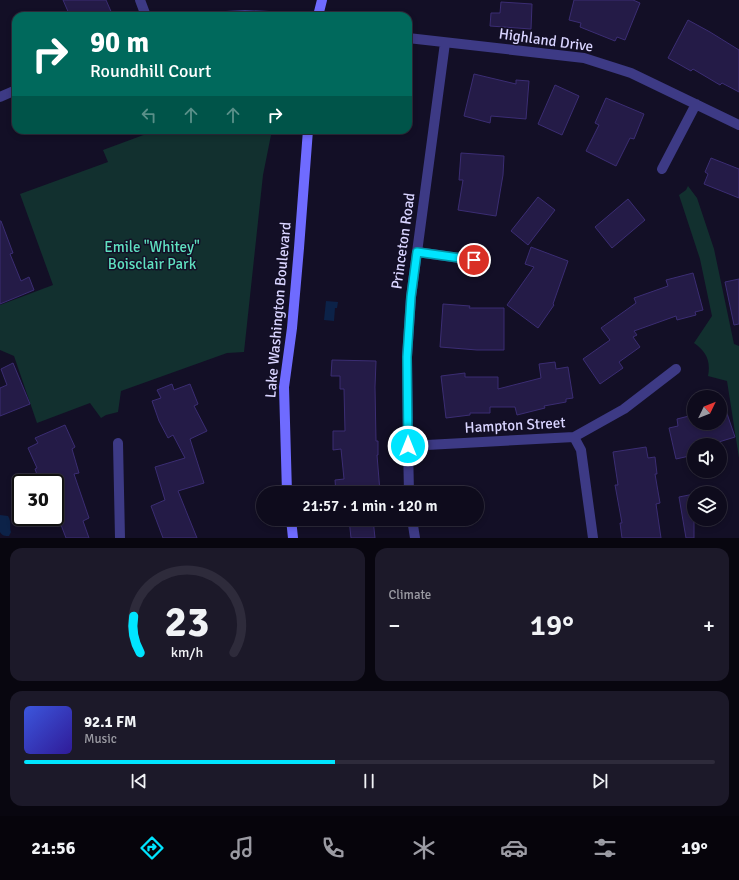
<!DOCTYPE html>
<meta charset="utf-8">
<style>
:root{--surface:#0e0b1c;--page:#1c1929;--text:#f1f3f6;--muted:#9b9ba3;--line:#2e2b3b;--accent:#00e5ff}
body{margin:0;font-family:Signika,sans-serif;background:var(--page);color:var(--text);height:100vh;display:flex;flex-direction:column;font-size:15px;white-space:nowrap}
*{box-sizing:border-box;margin:0}
p{font-size:13px;color:var(--muted)}
.icon{flex:none;width:22px;height:22px;fill:none;stroke:currentColor;stroke-width:2;stroke-linecap:round;stroke-linejoin:round}
.map{position:relative;height:538px;overflow:hidden}
.sheet{display:flex;flex-direction:column;gap:10px;padding:10px;background:#08060f;flex:1}
.sheet>*{flex:none}
.guide{position:absolute;left:12px;top:12px;width:400px;height:122px;border-radius:12px;box-shadow:0 2px 6px #0003,0 0 0 1px var(--line);background:#00695c;color:#fff;overflow:hidden}
.needle{width:26px;rotate:47deg}
.fabs{position:absolute;left:687px;top:390px;display:grid;gap:8px}
.fabs a{display:grid;place-items:center;width:40px;height:40px;border-radius:50%;background:var(--surface);box-shadow:0 2px 6px #0003,0 0 0 1px var(--line);font-size:20px}
.speed{position:absolute;left:12px;top:474px;display:flex;gap:8px;font-size:20px;font-weight:700;text-align:center}
.speed>*{display:grid;place-content:center;width:52px;height:52px;border-radius:50%;background:var(--surface);box-shadow:0 2px 6px #0003,0 0 0 1px var(--line);line-height:1}
.speed .limit{border:2px solid #111;border-radius:6px;background:#fff;color:#111}
.pin{position:absolute;display:grid;place-items:center;width:34px;height:34px;color:#fff;margin:-17px;border:2px solid #fff;border-radius:50%;box-shadow:0 1px 4px #0007}
.me{position:absolute;width:44px;margin:-22px;rotate:0deg;stroke-linejoin:round;filter:drop-shadow(0 0 3px #0008)}
.turn{display:flex;align-items:center;gap:14px;height:84px;padding:0 12px;font-size:18px}
.turn .icon{width:52px;height:52px;stroke-width:2.5}
.turn b{display:block;font-size:28px;line-height:34px}
.lanes{display:flex;align-items:center;height:38px;padding:0 12px;background:#0003;justify-content:center;gap:20px;direction:ltr}
.lanes .off{opacity:.35}
.big{font-size:30px;font-weight:600;line-height:1.1}
.sheet .widget{flex:1;display:flex;flex-direction:column;justify-content:center;gap:6px;min-width:0;padding:0 14px;border-radius:12px;background:var(--page)}
.sheet .dial{align-items:center;gap:0}
.dial svg{height:104px;overflow:visible;fill:none;stroke:var(--line);stroke-width:7;stroke-linecap:round;text-anchor:middle}
.dial text{fill:var(--text);stroke:none}
.song{display:flex;align-items:center;gap:12px}
.cover{width:48px;height:48px;border-radius:6px;background:linear-gradient(135deg,hsl(230 70% 55%),hsl(250 70% 35%))}
.played{height:4px;border-radius:2px;background:linear-gradient(90deg,var(--accent) 45%,var(--line) 45%)}
.keys{display:flex;justify-content:space-around;direction:ltr}
.heat{display:flex;justify-content:space-between;align-items:center;font-size:22px;direction:ltr}
.sheet .tiles{flex:1;display:grid;gap:10px;grid-template-columns:1fr 1fr}
.widget:last-child{grid-column:span 2}
.trip{position:absolute;left:256px;top:486px;width:228px;height:40px;border-radius:20px;background:var(--surface);box-shadow:0 2px 6px #0003,0 0 0 1px var(--line);font-weight:600;line-height:40px;text-align:center}
.tab-bar{display:flex;height:64px;justify-content:space-around;align-items:center;background:#06040b;color:var(--muted)}
.tab-bar .icon{width:28px;height:28px}
.tab-bar .active{color:var(--accent)}
.tab-bar b{font-size:18px;color:var(--text)}
.map>svg:first-child{display:block}
.green{fill:#12302f}
.water{fill:#0c2248}
.building{fill:#241b47;stroke:#3b2d73}
.lines{fill:none;stroke-linecap:round;stroke-linejoin:round}
.street{stroke:#3d3a85;stroke-width:10}
.secondary{stroke:#6f6bff;stroke-width:10}
.route-casing{stroke:#0095a6;stroke-width:10}
.route{stroke:#00e5ff;stroke-width:7}
.labels{text-anchor:middle;stroke-width:3;stroke-linejoin:round;paint-order:stroke}
.street-label{font-size:15px;fill:#d9d4ff;stroke:#130f26}
.park-label{font-size:15px;fill:#5fe0c0;stroke:#130f26}
</style>
<div class="map">
<svg width="739" height="538" viewBox="0 0 739 538">
<rect width="100%" height="100%" fill="#130f26"/>
<path class="green" d="M157 130H272L263 175 244 352 227 353 121 391 118 412 106 415 101 418 90 403 37 423 14 356 0 350V305L53 285 20 194 108 162 103 150Z
M688 186 697 198 714 249 734 344 739 346V458L727 381 708 376C711 361 706 351 694 343L712 316 700 259 679 195 686 190Z"/>
<path class="water" d="M326 301 338 302 337 308H335L334 321 324 320Z
M0 515 8 516C12 522 9 526 11 532L9 536C5 536 2 536 0 532Z"/>
<path class="building" d="M63 0H106L113 16H70Z
M574 0H633L640 3 625 40 617 37 615 41 580 27 581 23 569 20Z
M501 2 532 4 531 29 490 26 491 13H500Z
M688 20 710 32 739 50V92L722 83 720 85 693 69 691 71 668 58Z
M474 74 516 84V80L529 81 526 119 491 116 490 123 464 116Z
M555 85 579 96 562 135 538 124Z
M606 98 644 114 634 139 630 138 616 166 586 151 599 125 595 123Z
M461 153 504 156 503 175 496 216 458 210 463 180H459Z
M711 158 739 169V198L704 184 708 174 705 172Z
M538 197 555 210 528 245 511 231Z
M628 199 645 220 612 248 595 227Z
M0 221H1L13 253 10 254 21 281 29 277 34 290 0 304Z
M531 247 568 261 553 304 554 305 538 328 507 305 534 267 525 264Z
M693 273 703 310 695 312 696 315 677 320 676 316 634 331 637 335 633 337 640 347 619 362 623 368 600 384 583 359 610 340 601 328 636 303 634 298 668 286 666 280Z
M739 279V324L734 325 725 282Z
M443 304 470 306 469 308H504V350H477L440 347Z
M332 360 376 361 375 387 376 441H378V455H377L380 492 336 493 335 480 344 479 341 449 333 450V431H345L344 389H340V376H331Z
M555 362 556 369 568 367 573 398 566 399V402L544 406 545 408 517 415 515 407H490V413H470V415L446 418 441 376 465 373V377H498V389L541 378 539 364Z
M13 363 30 404 0 416V388L7 385 1 369Z
M172 384 174 390 190 384 198 404 194 406 207 431 190 439 204 483 178 491 197 538H163L151 506 165 500 155 467 185 458 173 435 168 438 159 421 152 401 161 398 157 390Z
M722 399 735 437 709 445H694V455L676 459 669 428 678 426 677 419 693 415 694 423H720V400Z
M65 425 75 447 72 449 79 473 74 474 89 518 83 521 89 538H66L55 509V483H40L35 469 37 468 28 448 38 443 35 438Z
M646 447 648 458 655 457 657 474H655L660 503 656 504 661 538H622L620 523H622L615 485H618L613 452Z
M694 494V538H686L679 497Z
M349 519H373L375 538H351Z"/>
<g class="lines">
<path class="street" d="M140 0 146 16
M226 16 245 15 269 16
M408 38 584 58 631 73 739 125
M0 97 16 90
M662 169 696 104
M417 252 474 260
M574 437 581 450 593 538
M118 443 120 538
M408 446 574 437 624 409 676 369
M409 493 408 446 407 357 411 297 445 43
M412 519 415 538"/>
<path class="secondary" d="M318 16 322 0
M287 493 284 387 292 328 299 248 308 130
M291 519 293 538"/>
</g>
<g class="lines">
<defs>
<path id="route" d="M408 446 407 357 411 297 417 252 474 260"/>
</defs>
<use href="#route" class="route-casing"/>
<use href="#route" class="route"/>
</g>
<g class="labels">
<g class="street-label">
<text transform="translate(546 40) rotate(8)" y="5">Highland Drive</text>
<text transform="translate(403 241) rotate(-82)" y="5">Princeton Road</text>
<text transform="translate(278 310) rotate(-85)" y="5">Lake Washington Boulevard</text>
<text transform="translate(515 425) rotate(-3)" y="5">Hampton Street</text>
</g>
<g class="park-label">
<text x="152" y="252">Emile "Whitey"<tspan x="152" dy="17">Boisclair Park</tspan></text>
</g>
</g>
</svg>
<div class="fabs">
<a><svg class="needle" viewBox="-14 -14 28 28"><path d="M0-13l5 13h-10z" fill="#e53935"/><path d="M0 13l5-13h-10z" fill="#9b9ba3"/></svg></a>
<a><svg class="icon" aria-label="sound" viewBox="0 0 24 24"><path d="M4 9h4l5-4v14l-5-4H4zM17 9q2 3 0 6"/></svg></a>
<a><svg class="icon" aria-label="layers" viewBox="0 0 24 24"><path d="M12 4l9 5-9 5-9-5zM3 14l9 5 9-5"/></svg></a>
</div>
<div class="speed"><div class="limit">30</div></div>
<div class="pin" style="left:474px;top:260px;background:#d93025"><svg class="icon" aria-label="arrive" viewBox="0 0 24 24"><path d="M6 21V4h12l-3 4 3 4H6"/></svg></div>
<svg class="me" style="left:408px;top:446px" viewBox="-20 -20 40 40"><circle r="17" fill="#00e5ff" stroke="#fff" stroke-width="3"/><path d="M0-11L8 9 0 5-8 9z" fill="#fff"/></svg>
<div class="trip">21:57 · 1 min · 120 m</div>
<div class="guide">
<div class="turn"><svg class="icon" aria-label="right" viewBox="0 0 24 24"><path d="M7 20v-9h11M14 6l5 5-5 5"/></svg><div><b>90 m</b>Roundhill Court</div></div>
<div class="lanes"><svg class="icon off" aria-label="left" viewBox="0 0 24 24"><path d="M17 20v-9H6M10 6l-5 5 5 5"/></svg><svg class="icon off" aria-label="ahead" viewBox="0 0 24 24"><path d="M12 20V5M6 11l6-6 6 6"/></svg><svg class="icon off" aria-label="ahead" viewBox="0 0 24 24"><path d="M12 20V5M6 11l6-6 6 6"/></svg><svg class="icon" aria-label="right" viewBox="0 0 24 24"><path d="M7 20v-9h11M14 6l5 5-5 5"/></svg></div>
</div>
</div>
<section class="sheet">
<div class="tiles">
<div class="widget dial"><svg viewBox="0 0 100 80">
<path d="M14 69A42 42 0 1 1 86 69"/>
<path d="M14 69A42 42 0 0 1 9 41" stroke="#00e5ff"/>
<text x="50" y="56" font-size="32" font-weight="700">23</text>
<text x="50" y="72" font-size="11">km/h</text>
</svg></div>
<div class="widget"><p>Climate</p>
<div class="heat"><a>−</a><b class="big">19°</b><a>+</a></div>
</div>
<div class="widget">
<div class="song"><i class="cover"></i><div><b>92.1 FM</b><p>Music</p></div></div>
<div class="played"></div>
<div class="keys"><svg class="icon" aria-label="previous" viewBox="0 0 24 24"><path d="M18 5L8 12l10 7zM5 5v14"/></svg><svg class="icon" aria-label="pause" viewBox="0 0 24 24"><path d="M8 5v14M16 5v14"/></svg><svg class="icon" aria-label="next" viewBox="0 0 24 24"><path d="M6 5l10 7-10 7zM19 5v14"/></svg></div>
</div>
</div>
</section>
<nav class="tab-bar">
<b>21:56</b>
<svg class="icon active" aria-label="directions" viewBox="0 0 24 24"><path d="M12 3l9 9-9 9-9-9zM9 14v-3h6M13 9l2 2-2 2"/></svg>
<svg class="icon" aria-label="music" viewBox="0 0 24 24"><path d="M9 18V5l10-2v13"/><circle cx="6" cy="18" r="3"/><circle cx="16" cy="16" r="3"/></svg>
<svg class="icon" aria-label="phone" viewBox="0 0 24 24"><path d="M5 4h4l2 5-3 2q2 4 5 5l2-3 5 2v4C11 20 4 13 5 4z"/></svg>
<svg class="icon" aria-label="climate" viewBox="0 0 24 24"><path d="M12 3v18M4 7l16 10M4 17L20 7"/></svg>
<svg class="icon" aria-label="car" viewBox="0 0 24 24"><path d="M5 17H2v-5l4-1 3-4h7l3 4 3 1v5h-3M9 17h6M6 11h13"/><circle cx="7" cy="17" r="2"/><circle cx="17" cy="17" r="2"/></svg>
<svg class="icon" aria-label="filters" viewBox="0 0 24 24"><path d="M4 7h16M4 17h16"/><circle cx="9" cy="7" r="2"/><circle cx="15" cy="17" r="2"/></svg>
<b>19°</b>
</nav>
